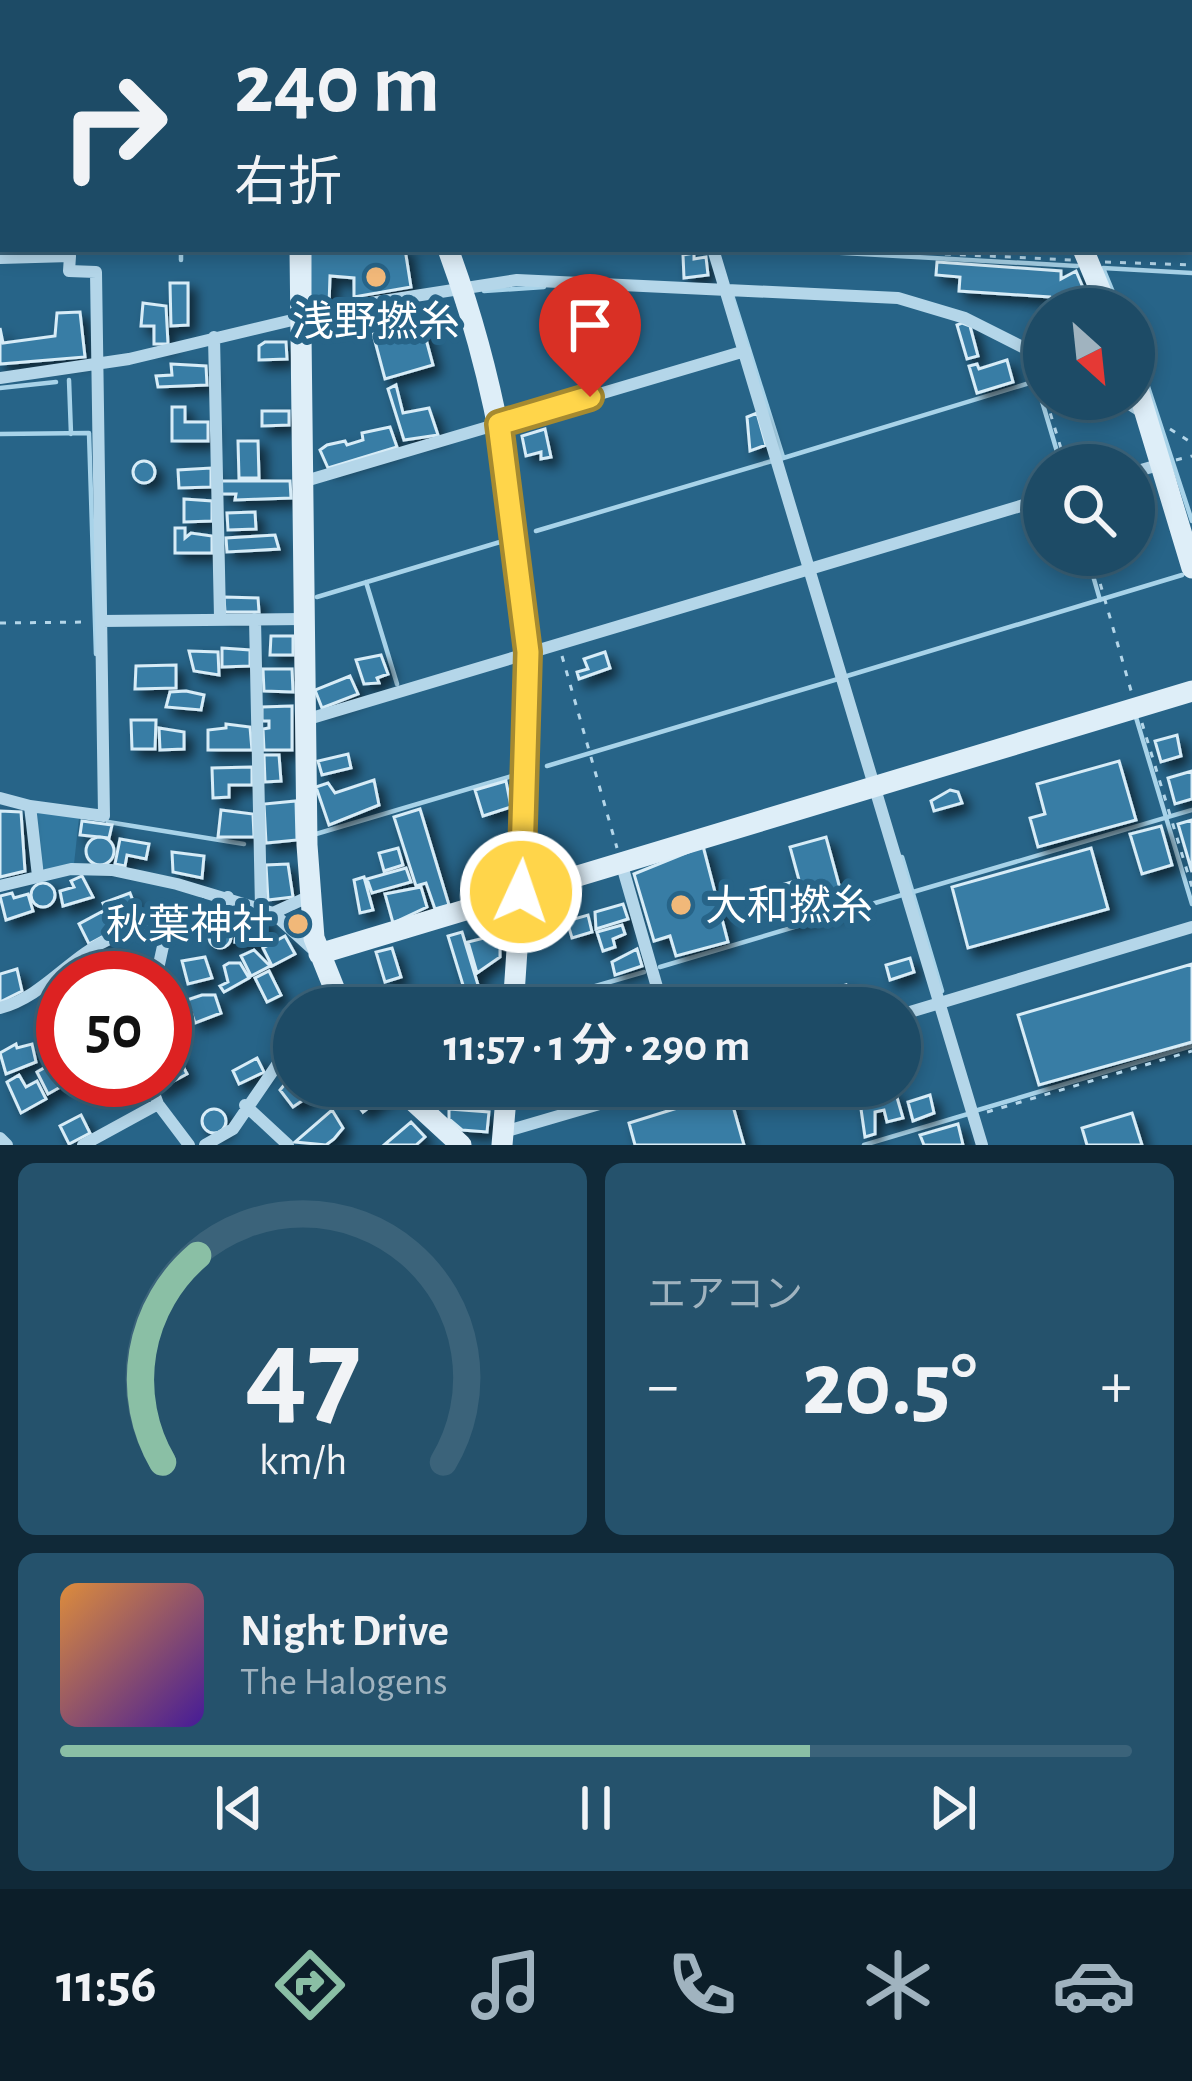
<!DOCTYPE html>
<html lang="ja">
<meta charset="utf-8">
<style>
:root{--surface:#1d4b66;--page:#25526c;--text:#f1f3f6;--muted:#a0b3bf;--line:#3b637a;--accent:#8abfa5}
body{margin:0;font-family:"Alegreya Sans","Noto Sans JP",sans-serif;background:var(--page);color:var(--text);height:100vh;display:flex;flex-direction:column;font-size:45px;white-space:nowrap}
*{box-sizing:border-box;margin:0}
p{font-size:39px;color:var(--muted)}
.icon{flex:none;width:66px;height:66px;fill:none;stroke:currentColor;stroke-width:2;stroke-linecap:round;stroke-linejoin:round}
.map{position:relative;height:1145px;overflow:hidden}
.sheet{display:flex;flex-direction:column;gap:18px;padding:18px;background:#102938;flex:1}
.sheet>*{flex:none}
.banner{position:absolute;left:0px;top:0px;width:1194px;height:252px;box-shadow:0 6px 18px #0003,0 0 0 3px var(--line);background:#1d4b66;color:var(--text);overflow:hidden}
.needle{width:78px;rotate:153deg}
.controls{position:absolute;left:1023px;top:288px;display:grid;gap:24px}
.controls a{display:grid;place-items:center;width:132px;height:132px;border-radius:50%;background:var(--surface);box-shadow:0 6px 18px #0003,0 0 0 3px var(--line);font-size:60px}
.speed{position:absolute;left:36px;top:951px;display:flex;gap:24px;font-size:60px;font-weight:700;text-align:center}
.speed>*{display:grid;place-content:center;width:156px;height:156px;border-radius:50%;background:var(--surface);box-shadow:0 6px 18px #0003,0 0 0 3px var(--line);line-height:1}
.speed .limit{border:18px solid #d22;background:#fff;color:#111}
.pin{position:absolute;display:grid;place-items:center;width:102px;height:102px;color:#fff;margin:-123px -51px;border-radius:50% 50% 50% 0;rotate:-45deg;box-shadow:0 0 12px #0007}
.pin .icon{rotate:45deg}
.me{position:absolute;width:132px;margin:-66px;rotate:3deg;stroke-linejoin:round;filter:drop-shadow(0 0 9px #0008)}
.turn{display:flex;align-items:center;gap:42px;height:252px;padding:0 36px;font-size:54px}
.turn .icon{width:156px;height:156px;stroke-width:2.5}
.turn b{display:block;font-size:84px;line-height:102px}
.big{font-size:90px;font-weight:700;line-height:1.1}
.sheet .card{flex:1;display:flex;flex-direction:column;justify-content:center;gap:18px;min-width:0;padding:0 42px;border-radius:18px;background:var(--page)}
.sheet .dial{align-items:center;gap:0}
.dial svg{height:312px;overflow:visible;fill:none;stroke:var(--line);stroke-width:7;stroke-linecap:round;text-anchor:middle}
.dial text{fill:var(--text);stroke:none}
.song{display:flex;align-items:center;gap:36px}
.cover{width:144px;height:144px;border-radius:18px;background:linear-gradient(135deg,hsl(30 70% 55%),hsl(260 70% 35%))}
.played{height:12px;border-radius:6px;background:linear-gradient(90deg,var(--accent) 70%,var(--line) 70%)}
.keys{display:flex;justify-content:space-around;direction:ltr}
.heat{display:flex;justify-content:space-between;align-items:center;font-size:66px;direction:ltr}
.sheet .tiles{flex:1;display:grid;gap:18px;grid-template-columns:1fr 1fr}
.card:last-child{grid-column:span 2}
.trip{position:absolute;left:273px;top:987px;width:648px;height:120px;border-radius:60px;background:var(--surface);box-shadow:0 6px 18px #0003,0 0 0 3px var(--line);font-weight:700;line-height:120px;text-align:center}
.dock{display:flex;height:192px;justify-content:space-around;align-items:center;background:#0c1e29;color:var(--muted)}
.dock .icon{width:84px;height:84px}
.dock .on{color:var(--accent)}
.dock b{font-size:54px;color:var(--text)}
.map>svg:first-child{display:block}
.green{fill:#3278a0}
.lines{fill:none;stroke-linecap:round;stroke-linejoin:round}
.stream{stroke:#a8d3e9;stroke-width:4.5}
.building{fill:#387da5;stroke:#d7ecf7;stroke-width:3;filter:url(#shadow)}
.path{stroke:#b4d6e9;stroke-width:3;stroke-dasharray:6 9;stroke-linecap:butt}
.street{stroke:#b4d6e9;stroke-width:12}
.secondary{stroke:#deeef8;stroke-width:21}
.route-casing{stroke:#a68a30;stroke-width:30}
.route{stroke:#ffd54a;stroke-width:21}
.poi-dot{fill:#f1b879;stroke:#276488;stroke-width:4.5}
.labels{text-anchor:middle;stroke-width:12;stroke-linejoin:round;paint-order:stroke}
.poi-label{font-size:42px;fill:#fff;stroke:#276488}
</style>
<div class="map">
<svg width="1192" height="1145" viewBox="0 0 1192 1145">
<defs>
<filter id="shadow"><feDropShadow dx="7" dy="7" stdDeviation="6" flood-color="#0009"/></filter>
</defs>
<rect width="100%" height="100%" fill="#276488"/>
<path class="green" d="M40 812 79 818 74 864 45 870 39 864 35 814Z"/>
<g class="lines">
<path class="stream" d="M180 0V3
M858 0 859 3
M992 0 993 3
M1101 0 1102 3
M1088 3 1095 0
M0 144 2 143
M1191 218 1192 220
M0 247H3
M772 249 1077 266
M181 260V249
M484 291 544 287
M732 295 783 457
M1120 309 1103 268 1192 273
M1134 344 1192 521
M69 380 71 434
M0 388 56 382
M0 434 89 433 96 654
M780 459 1036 381 1061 465
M536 531 772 461
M1087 555 1100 600
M366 582 397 684
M317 597 500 542
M847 676 1182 575
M1135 714 1192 904
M547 766 838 679
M108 822 244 844
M316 834 512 776
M902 857 942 991
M913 892 1192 810
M660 967 902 895
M530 1005 644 972
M978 1110 1192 1046
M864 1145 968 1114"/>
</g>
<path class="building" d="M310 249H405L411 287 354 297V278L330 276 329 305 310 304Z
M694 253V259L706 257 708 275 684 278 683 255Z
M937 262 1061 271V279L1076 271 1092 309H1055L1050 297 959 291 960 277 936 275Z
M170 283H188V325L171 326Z
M143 303 166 306 168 344H154V326H141Z
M417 306 433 365 385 379 373 334 384 332 382 317Z
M80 312 85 357 0 364V328L3 343 55 336 57 313Z
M962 323 970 326 978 356 967 359 957 325Z
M265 342H286L287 359 259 360V346Z
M1007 360 1013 382 977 393 969 366 977 364 979 369Z
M171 364 206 366 207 385 158 387 156 376 172 375Z
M396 385 403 413 429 408 438 435 404 440 388 389Z
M172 407H185V422H208V441H172Z
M262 411H289V425L262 426Z
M757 413 766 445 750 451 747 417Z
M390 427 397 447 328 468 320 450 327 445 345 441 347 445 363 440 362 433Z
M545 429 551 457 541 459V452L526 456 522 436Z
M238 441H258L259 478H239Z
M133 472a11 11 0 1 1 22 0a11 11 0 1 1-22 0Z
M211 468V487L179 488 178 470Z
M221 481H290L291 498 235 500 236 494H221Z
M184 499 212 501V521L184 522Z
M255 512 256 529 228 530 227 513Z
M175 528H185V538L191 533 212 536V553H175Z
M275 535 279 549 227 552 226 538Z
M224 597 258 598 259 612H225Z
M271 636H293V655H270Z
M222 648 250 650V666L222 667Z
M189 651 218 652 219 675 194 671Z
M605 652 610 668 579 679 577 672 588 669 584 659Z
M381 655 388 674 377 678 379 683 364 684 356 660Z
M176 665V688L135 689 136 666Z
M263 669H292L293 692 264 691Z
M350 676 358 694 322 708 315 690Z
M186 691 204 695 201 710 166 707 170 692Z
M292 706V750H264L263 729 269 728V721H262V707Z
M131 720H156L155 749H132Z
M226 724 250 727 252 750H208V730L226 728Z
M159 728 184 732V749L160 750Z
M1177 735 1181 756 1161 762 1155 741Z
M348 754 351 768 322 775 318 761Z
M264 755H279L281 781 265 782Z
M1119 761 1136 820 1038 847 1030 818 1045 814 1037 784Z
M252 767V785H229V797L213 798 212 768Z
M1192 771V799L1175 804 1168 778Z
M374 780 379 805 329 825 316 787 328 783 335 793Z
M506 781 511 807 483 816 475 790Z
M950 790 958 792 962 803 934 811 931 801Z
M296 801 297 840 266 843 264 804Z
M420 809 449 905 435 909 426 883 416 886 394 817Z
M221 810 253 814 254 837H218Z
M0 811 21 812 25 871 0 877Z
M1192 820V872L1178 824Z
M82 821 112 825 109 838 80 835Z
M1161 826 1172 865 1142 874 1130 834Z
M826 837 845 907 784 924 774 887 799 880 790 847Z
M86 851a14 14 0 1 1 28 0a14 14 0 1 1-28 0Z
M120 839 149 844 146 859 127 855 125 866 115 864Z
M703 846 728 942 676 956 670 936 654 941 634 874Z
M398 848 403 865 384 871 379 853Z
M1091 848 1108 909 968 948 952 887Z
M172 852 204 856 202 878 173 872Z
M288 864 293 897 268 900 266 865Z
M406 868 411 882 372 893 367 879Z
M82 876 93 897 63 906 60 891 74 887 71 881Z
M364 877 373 910 360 913 354 880Z
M31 895a12 12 0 1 1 24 0a12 12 0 1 1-24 0Z
M421 887 427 907 393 923 385 894Z
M12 893 14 898 28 894 33 911 6 920 0 896Z
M130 893 135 906 109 916 103 903Z
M623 904 628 919 596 929 595 912Z
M103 911 113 931 89 944 79 924Z
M588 915 592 932 572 938 567 921Z
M254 918 267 920 261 944 235 942 237 922 252 927Z
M622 925 625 934 613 939 615 947 603 951 597 932Z
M209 937a11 11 0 1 1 22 0a11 11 0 1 1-22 0Z
M462 932 485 1008H470L448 936Z
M500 934V957L477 973 468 942Z
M285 936 295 954 272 966 263 948Z
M392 948 401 977 385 982 376 952Z
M637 949 642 966 615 975 612 962Z
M254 950 270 966 251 976 241 956Z
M205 957 212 978 188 984 182 961Z
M910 958 914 972 890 980 886 965Z
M141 962 146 978H115L111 966Z
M229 963H240L249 978 224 992 220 986 228 982 224 966Z
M1192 964V1042L1039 1085 1018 1015Z
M17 969 22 991 0 1002V974Z
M269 971 281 995 267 1002 255 978Z
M846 985 852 1008H831L826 991Z
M202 995H215L221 1013 195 1023 187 1000Z
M63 1024 62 1051 53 1054 44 1032Z
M16 1044 17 1048 32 1044 36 1062 6 1074 0 1053Z
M176 1053 187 1074 157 1090 153 1080H165V1059Z
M257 1058 264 1072 239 1084 233 1071Z
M51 1064 53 1069 62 1064 63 1080 71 1081 48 1094 37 1072Z
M294 1073V1086L318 1090 293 1107 280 1090Z
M19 1075 26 1087 37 1081 46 1099 21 1113 7 1082Z
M359 1086H380L386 1094 363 1112 352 1097Z
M884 1088 887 1097 896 1094 903 1118 887 1122 884 1110 875 1112V1134L865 1137 860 1102 865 1100 863 1094Z
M729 1092 744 1145H635L629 1123Z
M930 1095 934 1113 913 1121 908 1102Z
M202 1121a12 12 0 1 1 24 0a12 12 0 1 1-24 0Z
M449 1109 489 1112 487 1132 462 1130 449 1119Z
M332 1110 343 1128 334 1139 326 1145 295 1142Z
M1132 1113 1142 1145H1087L1082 1128Z
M81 1115 90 1133 69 1144 60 1126Z
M411 1122 425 1137 416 1145H384Z
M958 1124 963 1145H924L920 1135Z"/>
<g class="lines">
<path class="path" d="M734 0 735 3
M0 3H3
M13 3 153 0
M1080 3 1087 0
M1191 202 1192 201
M840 249 1072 260
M1105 262 1192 265
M1038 371 1044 392
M1046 399 1066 465
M1170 429 1192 443
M1176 460 1192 456
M1092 555 1132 694
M0 623 88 622
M562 656 617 848
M1142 723 1192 887
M987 1112 1192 1051"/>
<path class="street" d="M607 0 608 3
M713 249 982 1145
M0 258 70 256 69 271 96 272 104 816 30 806 38 876
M214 337 220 617
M0 378 129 359 351 306 517 280 898 298 965 318 1044 358
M1121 399 1142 412
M1134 472 1162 464
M302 482 745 351
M255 619 261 908
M101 621 304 619
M305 720 1044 499
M0 798 30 806
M621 862 663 1008
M0 886 71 869 112 870 177 884 273 913 317 953
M273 913 310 896
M156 978 165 937
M0 1008C45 996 69 956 112 938 163 917 186 959 228 897
M165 1008V1022
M900 1015 1192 927
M149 1080 158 1104 189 1145
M245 1105 288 1145
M504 1132 661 1086
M0 1138 7 1145
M83 1145 158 1104
M205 1145 233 1129 294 1040"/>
<path class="secondary" d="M296 0V3
M362 0 363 3
M980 0 981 3
M486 3 494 0
M0 160H3
M300 249 307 845 314 938 342 1008
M448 249C541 500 532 746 513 1008
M1083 249 1108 309
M1134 376 1192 568
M319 954 1192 691
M397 1086 461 1145
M502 1145 507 1086"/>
</g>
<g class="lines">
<defs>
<path id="route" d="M521 892 528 652 499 424 590 397"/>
</defs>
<use href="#route" class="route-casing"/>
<use href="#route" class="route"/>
</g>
<g class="poi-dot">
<circle cx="376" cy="277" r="12"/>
<circle cx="681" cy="905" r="12"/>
<circle cx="298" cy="924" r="12"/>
</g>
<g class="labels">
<g class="poi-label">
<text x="376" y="336">浅野撚糸</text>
<text x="705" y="920" text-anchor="start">大和撚糸</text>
<text x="274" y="939" text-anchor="end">秋葉神社</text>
</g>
</g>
</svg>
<div class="controls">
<a><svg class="needle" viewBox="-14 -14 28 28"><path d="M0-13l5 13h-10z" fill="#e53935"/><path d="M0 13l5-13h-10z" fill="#a0b3bf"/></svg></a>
<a><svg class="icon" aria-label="search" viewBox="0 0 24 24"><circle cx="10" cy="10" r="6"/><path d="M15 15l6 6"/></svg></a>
</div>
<div class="speed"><div class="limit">50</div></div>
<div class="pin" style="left:590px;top:397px;background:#d93025"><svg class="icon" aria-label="arrive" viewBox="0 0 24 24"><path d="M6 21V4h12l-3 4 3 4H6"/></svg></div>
<svg class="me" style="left:521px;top:892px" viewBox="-20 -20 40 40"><circle r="17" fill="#ffd54a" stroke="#fff" stroke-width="3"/><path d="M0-11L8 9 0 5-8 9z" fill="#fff"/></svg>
<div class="trip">11:57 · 1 分 · 290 m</div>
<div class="banner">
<div class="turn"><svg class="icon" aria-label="right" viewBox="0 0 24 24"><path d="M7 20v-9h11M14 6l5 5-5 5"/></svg><div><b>240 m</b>右折</div></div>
</div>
</div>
<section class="sheet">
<div class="tiles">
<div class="card dial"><svg viewBox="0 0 100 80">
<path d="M14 69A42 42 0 1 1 86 69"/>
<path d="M14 69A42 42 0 0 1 23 16" stroke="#8abfa5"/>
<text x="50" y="56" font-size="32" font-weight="700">47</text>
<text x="50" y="72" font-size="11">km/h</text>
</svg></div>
<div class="card"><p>エアコン</p>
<div class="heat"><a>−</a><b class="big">20.5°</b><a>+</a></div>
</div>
<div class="card">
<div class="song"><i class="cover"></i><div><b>Night Drive</b><p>The Halogens</p></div></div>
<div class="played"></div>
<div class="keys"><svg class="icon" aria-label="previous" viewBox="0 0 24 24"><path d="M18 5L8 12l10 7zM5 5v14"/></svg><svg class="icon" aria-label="pause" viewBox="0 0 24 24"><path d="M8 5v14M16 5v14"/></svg><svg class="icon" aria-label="next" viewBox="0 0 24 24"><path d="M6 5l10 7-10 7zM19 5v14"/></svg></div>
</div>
</div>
</section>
<nav class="dock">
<b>11:56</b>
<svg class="icon on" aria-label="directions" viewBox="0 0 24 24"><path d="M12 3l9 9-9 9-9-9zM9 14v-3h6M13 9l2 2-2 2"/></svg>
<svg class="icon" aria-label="music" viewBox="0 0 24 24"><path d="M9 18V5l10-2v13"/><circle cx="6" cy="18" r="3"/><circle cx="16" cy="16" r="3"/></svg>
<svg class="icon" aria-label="phone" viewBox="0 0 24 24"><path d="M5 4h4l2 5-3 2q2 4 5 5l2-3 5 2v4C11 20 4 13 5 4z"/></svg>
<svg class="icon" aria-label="climate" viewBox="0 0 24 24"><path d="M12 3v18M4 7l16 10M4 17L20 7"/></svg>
<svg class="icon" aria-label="car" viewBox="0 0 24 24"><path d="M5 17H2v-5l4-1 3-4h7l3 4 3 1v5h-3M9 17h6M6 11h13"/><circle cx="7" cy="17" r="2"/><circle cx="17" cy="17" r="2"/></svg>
</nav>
